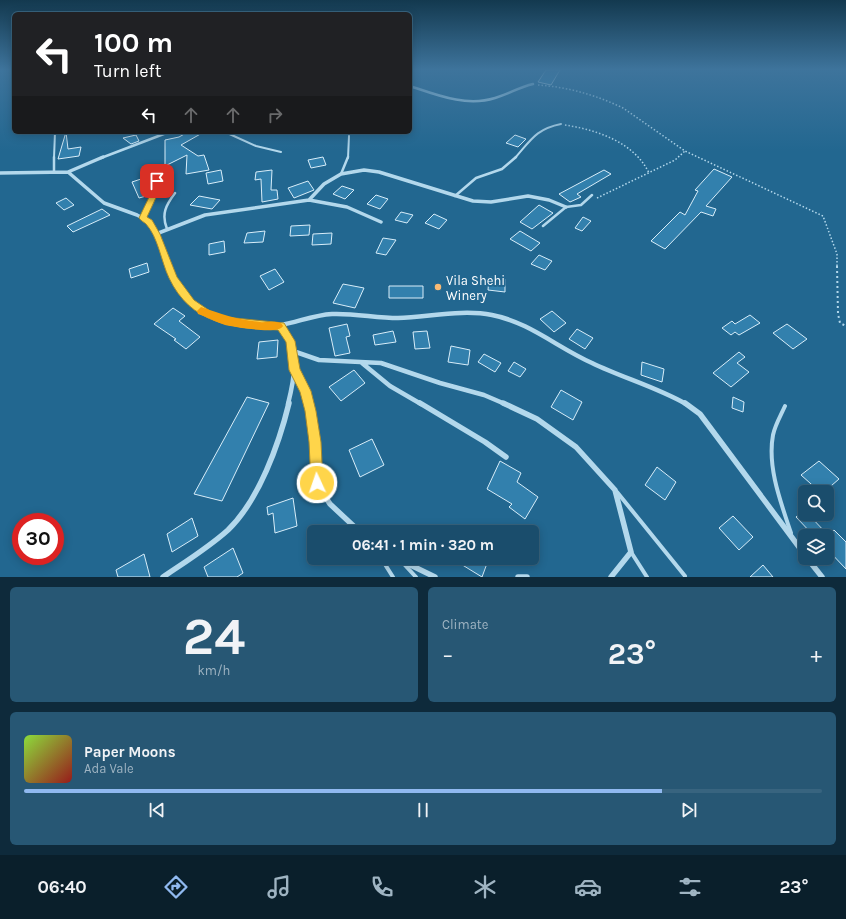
<!DOCTYPE html>
<meta charset="utf-8">
<style>
:root{--surface:#1a4d6c;--page:#275774;--text:#f1f3f6;--muted:#9fb4c2;--line:#38647f;--accent:#90b9f0}
body{margin:0;font-family:Karla,sans-serif;background:var(--page);color:var(--text);height:100vh;display:flex;flex-direction:column;font-size:15px;white-space:nowrap}
*{box-sizing:border-box;margin:0}
p{font-size:13px;color:var(--muted)}
.icon{flex:none;width:22px;height:22px;fill:none;stroke:currentColor;stroke-width:2;stroke-linecap:round;stroke-linejoin:round}
.map{position:relative;height:577px;overflow:hidden}
.side{display:flex;flex-direction:column;gap:10px;padding:10px;background:#0e2a3b;flex:1}
.side>*{flex:none}
.banner{position:absolute;left:12px;top:12px;width:400px;height:122px;border-radius:6px;box-shadow:0 2px 10px #0003,0 0 0 1px var(--line);background:#202124;color:#fff;overflow:hidden}
.buttons{position:absolute;left:798px;top:485px;display:grid;gap:8px}
.buttons a{display:grid;place-items:center;width:36px;height:36px;border-radius:6px;background:var(--surface);box-shadow:0 2px 10px #0003,0 0 0 1px var(--line);font-size:20px}
.speed{position:absolute;left:12px;top:513px;display:flex;gap:8px;font-size:20px;font-weight:700;text-align:center}
.speed>*{display:grid;place-content:center;width:52px;height:52px;border-radius:50%;background:var(--surface);box-shadow:0 2px 10px #0003,0 0 0 1px var(--line);line-height:1}
.speed .limit{border:6px solid #d22;background:#fff;color:#111}
.pin{position:absolute;display:grid;place-items:center;width:34px;height:34px;color:#fff;margin:-17px;border-radius:8px;box-shadow:0 2px 6px #0006}
.me{position:absolute;width:44px;margin:-22px;rotate:357deg;stroke-linejoin:round;filter:drop-shadow(0 0 3px #0008)}
.turn{display:flex;align-items:center;gap:14px;height:84px;padding:0 16px;font-size:18px}
.turn .icon{width:52px;height:52px;stroke-width:2.5}
.turn b{display:block;font-size:28px;line-height:34px}
.lanes{display:flex;align-items:center;height:38px;padding:0 16px;background:#0003;justify-content:center;gap:20px;direction:ltr}
.lanes .off{opacity:.35}
.big{font-size:30px;font-weight:700;line-height:1.1}
.side .card{flex:1;display:flex;flex-direction:column;justify-content:center;gap:6px;min-width:0;padding:0 14px;border-radius:6px;background:var(--page)}
.side .dial{align-items:center;gap:0}
.dial b{font-size:52px;line-height:1}
.song{display:flex;align-items:center;gap:12px}
.cover{width:48px;height:48px;border-radius:6px;background:linear-gradient(135deg,hsl(90 70% 55%),hsl(0 70% 35%))}
.played{height:4px;border-radius:2px;background:linear-gradient(90deg,var(--accent) 80%,var(--line) 80%)}
.keys{display:flex;justify-content:space-around;direction:ltr}
.heat{display:flex;justify-content:space-between;align-items:center;font-size:22px;direction:ltr}
.side .tiles{flex:1;display:grid;gap:10px;grid-template-columns:1fr 1fr}
.card:last-child{grid-column:span 2}
.trip{position:absolute;left:307px;top:525px;width:232px;height:40px;border-radius:6px;background:var(--surface);box-shadow:0 2px 10px #0003,0 0 0 1px var(--line);font-weight:700;line-height:40px;text-align:center}
.tab-bar{display:flex;height:64px;justify-content:space-around;align-items:center;background:#0a1f2b;color:var(--muted)}
.tab-bar .icon{width:28px;height:28px}
.tab-bar .current{color:var(--accent)}
.tab-bar b{font-size:18px;color:var(--text)}
.map>svg:first-child{display:block}
.building{fill:#3280ad;stroke:#d8edf9}
.lines{fill:none;stroke-linecap:round;stroke-linejoin:round}
.path-far1{stroke:#b3d8ec;stroke-width:1.5;stroke-dasharray:1.5 2;stroke-linecap:butt}
.path{stroke:#b3d8ec;stroke-width:2;stroke-dasharray:2 3;stroke-linecap:butt}
.service-far2{stroke:#b3d8ec;stroke-width:2}
.service-far1{stroke:#b3d8ec;stroke-width:2.5}
.service{stroke:#b3d8ec;stroke-width:4}
.minor-far3{stroke:#b3d8ec;stroke-width:2.5}
.minor-far2{stroke:#b3d8ec;stroke-width:3.5}
.minor-far1{stroke:#b3d8ec;stroke-width:4.5}
.minor{stroke:#b3d8ec;stroke-width:5.5}
.route{fill:#ffd54a;stroke:#a68a30}
.slow{fill:#f59e0b}
.poi-dot{fill:#f8ba75;stroke:#226790;stroke-width:1.5}
.labels{text-anchor:middle;stroke-width:4;stroke-linejoin:round;paint-order:stroke}
.poi-label{font-size:13px;fill:#fff;stroke:#226790;text-anchor:start}
</style>
<div class="map">
<svg width="846" height="577" viewBox="0 0 846 577">
<rect width="100%" height="100%" fill="#226790"/>
<path class="building" d="M546 70H560L551 85 538 82Z
M66 132 68 149 81 147 79 156 58 159Z
M188 132H204L181 145 198 156 204 155 209 170 186 174 187 155 165 166V140L179 137Z
M136 135 139 141 131 144 123 138Z
M515 135 526 139 518 147 506 143Z
M323 157 326 165 311 168 308 160Z
M714 169 732 177 706 206 716 209 713 216 701 212 665 249 651 241 680 212 685 215 698 191 695 190Z
M221 170 223 181 208 184 206 173Z
M272 170 271 190H277L278 199 262 202 261 179 255 180 256 172Z
M604 170 611 174 577 194 581 197 570 202 559 194Z
M150 176 153 183 147 186 150 195 139 198 132 182Z
M308 181 314 190 294 198 288 188Z
M342 186 354 190 345 199 333 194Z
M376 195 388 199 380 209 367 204Z
M199 196 220 200 212 209 190 205Z
M66 198 74 205 64 210 56 203Z
M539 205 553 213 532 229 520 222Z
M102 209 110 215 73 232 67 226Z
M401 212 413 215 407 223 395 220Z
M434 214 447 220 439 229 425 223Z
M583 217 591 221 582 231 575 228Z
M310 225 309 235 290 236 291 226Z
M265 231 263 242 244 243 247 233Z
M520 231 540 243 531 251 510 239Z
M332 233 331 244 312 245 313 234Z
M383 238 396 240 386 255 376 253Z
M224 241 225 252 209 255V244Z
M539 255 552 261 545 270 531 264Z
M147 263 149 272 131 278 129 269Z
M275 269 284 282 269 290 260 276Z
M489 277 505 279V292L488 290Z
M343 284 364 288 355 308 333 303Z
M389 286H423V298H389Z
M173 308 185 316 179 321 200 337 186 349 174 340 176 339 154 324Z
M552 311 566 323 554 332 540 319Z
M750 315 760 323 739 335 735 332 731 335 722 328 732 321 735 324Z
M347 324 350 336 346 337 350 353 335 356 329 328Z
M787 324 807 339 793 349 773 333Z
M577 329 593 338 585 349 569 339Z
M393 331 396 342 375 345 373 335Z
M427 331 430 348 415 349 413 332Z
M278 340 277 357 257 359 259 342Z
M451 346 470 350 468 365 448 362Z
M739 352 745 357 737 363 749 372 731 387 713 373Z
M484 354 501 363 495 372 478 362Z
M514 362 526 369 520 377 508 371Z
M642 362 664 369 662 382 641 375Z
M354 370 365 383 341 401 329 387Z
M561 390 582 402 573 420 551 407Z
M247 397 269 403 222 501 194 494Z
M733 397 744 402 743 412 732 408Z
M372 439 384 465 360 477 349 450Z
M500 461 521 473 517 482 538 497 525 519 509 507 512 504 487 489Z
M819 461 839 479 824 492H820L801 475Z
M657 467 676 482 665 500 645 485Z
M293 498 297 526 275 533 273 513 268 515 267 507Z
M804 510 805 514H808L828 535 834 530 846 542V569L827 549 828 536H814L796 517Z
M733 516 753 537 739 550 719 528Z
M192 518 198 536 172 552 167 534Z
M233 548 243 573 237 577H208L204 567Z
M144 554 150 577H118L116 570Z
M451 558H489L482 577Z
M763 565 773 577H750Z"/>
<g class="lines">
<path class="path-far1" d="M538 85C568 87 596 95 623 108L685 151 823 216 837 254V267
M565 125C597 130 634 142 649 173
M597 198 675 160 685 151"/>
<path class="path" d="M837 266 838 314 840 323 846 326"/>
<path class="service-far2" d="M225 132 256 146 281 152
M54 158 55 132
M348 158 349 136
M515 158C531 140 536 129 561 124"/>
<path class="service-far1" d="M54 171V157
M341 174 348 157
M455 196 476 178 502 169 516 157
M143 218 155 191 158 171
M543 226 566 207 581 205 592 195
M167 229C161 214 166 205 175 193"/>
<path class="service" d="M785 406C781 415 775 425 773 435 767 467 781 503 791 533
M617 492 685 576
M631 552 647 577
M381 558 393 577
M403 563 416 577"/>
<path class="minor-far3" d="M410 86C437 95 466 107 495 98 508 94 520 87 533 84
M101 158 169 132"/>
<path class="minor-far2" d="M68 172 103 157
M0 173 68 172 104 203 137 215 146 220 157 236 170 267
M309 200 347 207 381 222
M156 234 205 215 309 200 324 184 341 174 364 170 379 172 473 201 491 202 528 196 549 200 566 207"/>
<path class="minor-far1" d="M170 266C174 277 178 289 186 298 206 324 251 330 281 325 298 322 314 315 332 314 354 313 376 318 398 318 429 317 462 309 492 315 529 322 558 348 592 363 623 378 656 387 686 404
M280 326C299 355 296 372 288 404
M293 351 319 360 381 363 440 383 484 395 505 404
M362 363 390 386 421 404
M295 370 309 404"/>
<path class="minor" d="M309 403 313 429 317 484 330 504 360 532
M420 403 485 442 506 457
M503 403 537 419 576 447 615 490 631 552 611 577
M685 403 700 414 805 555
M396 558 435 577
M807 558 822 577
M163 577C185 562 208 548 228 530 259 500 279 444 289 403
M518 577H527"/>
</g>
<linearGradient id="sky" x2="0" y2="1"><stop stop-color="#13394f"/><stop offset="0.46" stop-color="#3e749c"/><stop offset="1" stop-color="#3e749c" stop-opacity="0"/></linearGradient>
<rect width="846" height="151" fill="url(#sky)"/>
<path class="route" d="M157 178 161 181 159 191 147 217 152 220 160 234 177 277 194 300 213 313 225 317 284 323 295 341 300 369 311 391 316 411 321 442 323 483 321 487 317 489 313 487 311 483 309 442 305 411 300 392 289 370 286 342 278 330C231 328 191 324 169 278 161 261 158 237 146 224 144 222 141 221 139 218L152 191 153 181Z"/>
<path class="slow" d="M201 307C222 314 238 320 260 322 267 323 280 319 283 326 279 335 235 327 225 325 216 322 207 317 198 314L197 311Z"/>
<circle class="poi-dot" cx="438" cy="287" r="4"/>
<g class="labels">
<g class="poi-label">
<text x="446" y="285">Vila Shehi<tspan x="446" dy="15">Winery</tspan></text>
</g>
</g>
</svg>
<div class="buttons">
<a><svg class="icon" aria-label="search" viewBox="0 0 24 24"><circle cx="10" cy="10" r="6"/><path d="M15 15l6 6"/></svg></a>
<a><svg class="icon" aria-label="layers" viewBox="0 0 24 24"><path d="M12 4l9 5-9 5-9-5zM3 14l9 5 9-5"/></svg></a>
</div>
<div class="speed"><div class="limit">30</div></div>
<div class="pin" style="left:157px;top:181px;background:#d93025"><svg class="icon" aria-label="arrive" viewBox="0 0 24 24"><path d="M6 21V4h12l-3 4 3 4H6"/></svg></div>
<svg class="me" style="left:317px;top:483px" viewBox="-20 -20 40 40"><circle r="17" fill="#ffd54a" stroke="#fff" stroke-width="3"/><path d="M0-11L8 9 0 5-8 9z" fill="#fff"/></svg>
<div class="trip">06:41 · 1 min · 320 m</div>
<div class="banner">
<div class="turn"><svg class="icon" aria-label="left" viewBox="0 0 24 24"><path d="M17 20v-9H6M10 6l-5 5 5 5"/></svg><div><b>100 m</b>Turn left</div></div>
<div class="lanes"><svg class="icon" aria-label="left" viewBox="0 0 24 24"><path d="M17 20v-9H6M10 6l-5 5 5 5"/></svg><svg class="icon off" aria-label="ahead" viewBox="0 0 24 24"><path d="M12 20V5M6 11l6-6 6 6"/></svg><svg class="icon off" aria-label="ahead" viewBox="0 0 24 24"><path d="M12 20V5M6 11l6-6 6 6"/></svg><svg class="icon off" aria-label="right" viewBox="0 0 24 24"><path d="M7 20v-9h11M14 6l5 5-5 5"/></svg></div>
</div>
</div>
<section class="side">
<div class="tiles">
<div class="card dial"><b>24</b><p>km/h</p></div>
<div class="card"><p>Climate</p>
<div class="heat"><a>−</a><b class="big">23°</b><a>+</a></div>
</div>
<div class="card">
<div class="song"><i class="cover"></i><div><b>Paper Moons</b><p>Ada Vale</p></div></div>
<div class="played"></div>
<div class="keys"><svg class="icon" aria-label="previous" viewBox="0 0 24 24"><path d="M18 5L8 12l10 7zM5 5v14"/></svg><svg class="icon" aria-label="pause" viewBox="0 0 24 24"><path d="M8 5v14M16 5v14"/></svg><svg class="icon" aria-label="next" viewBox="0 0 24 24"><path d="M6 5l10 7-10 7zM19 5v14"/></svg></div>
</div>
</div>
</section>
<nav class="tab-bar">
<b>06:40</b>
<svg class="icon current" aria-label="directions" viewBox="0 0 24 24"><path d="M12 3l9 9-9 9-9-9zM9 14v-3h6M13 9l2 2-2 2"/></svg>
<svg class="icon" aria-label="music" viewBox="0 0 24 24"><path d="M9 18V5l10-2v13"/><circle cx="6" cy="18" r="3"/><circle cx="16" cy="16" r="3"/></svg>
<svg class="icon" aria-label="phone" viewBox="0 0 24 24"><path d="M5 4h4l2 5-3 2q2 4 5 5l2-3 5 2v4C11 20 4 13 5 4z"/></svg>
<svg class="icon" aria-label="climate" viewBox="0 0 24 24"><path d="M12 3v18M4 7l16 10M4 17L20 7"/></svg>
<svg class="icon" aria-label="car" viewBox="0 0 24 24"><path d="M5 17H2v-5l4-1 3-4h7l3 4 3 1v5h-3M9 17h6M6 11h13"/><circle cx="7" cy="17" r="2"/><circle cx="17" cy="17" r="2"/></svg>
<svg class="icon" aria-label="filters" viewBox="0 0 24 24"><path d="M4 7h16M4 17h16"/><circle cx="9" cy="7" r="2"/><circle cx="15" cy="17" r="2"/></svg>
<b>23°</b>
</nav>
